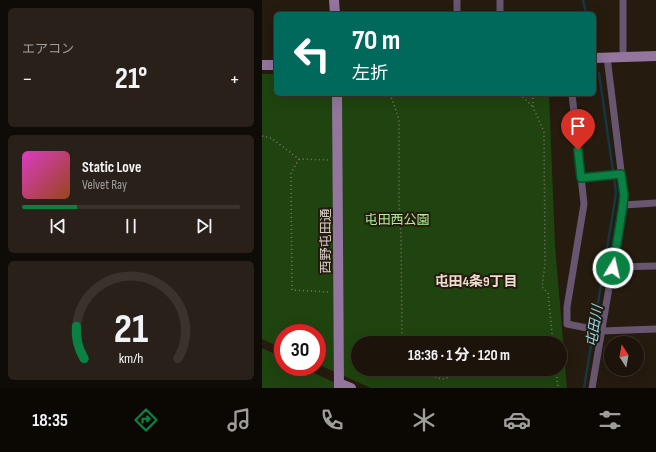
<!DOCTYPE html>
<html lang="ja">
<meta charset="utf-8">
<style>
:root{--surface:#1c140b;--page:#292119;--text:#f1f3f6;--muted:#a09e9d;--line:#3a332c;--accent:#0b8043}
body{margin:0;font-family:"Sofia Sans Condensed","Noto Sans JP",sans-serif;background:var(--page);color:var(--text);height:100vh;display:flex;flex-direction:column;font-size:15px;white-space:nowrap}
*{box-sizing:border-box;margin:0}
p{font-size:13px;color:var(--muted)}
.icon{flex:none;width:22px;height:22px;fill:none;stroke:currentColor;stroke-width:2;stroke-linecap:round;stroke-linejoin:round}
.map{position:relative;flex:1;overflow:hidden}
.side{display:flex;flex-direction:column;gap:8px;padding:8px;background:#0f0b06;width:262px}
.side>*{flex:none}
.guide{position:absolute;left:12px;top:12px;width:322px;height:84px;border-radius:6px;box-shadow:0 4px 16px #0002,0 0 0 1px var(--line);background:#00695c;color:#fff;overflow:hidden}
.needle{width:26px;rotate:349deg}
.buttons{position:absolute;left:342px;top:336px;display:grid;gap:8px}
.buttons a{display:grid;place-items:center;width:40px;height:40px;border-radius:50%;background:var(--surface);box-shadow:0 4px 16px #0002,0 0 0 1px var(--line);font-size:20px}
.speed{position:absolute;left:12px;top:324px;display:flex;gap:8px;font-size:20px;font-weight:700;text-align:center}
.speed>*{display:grid;place-content:center;width:52px;height:52px;border-radius:50%;background:var(--surface);box-shadow:0 4px 16px #0002,0 0 0 1px var(--line);line-height:1}
.speed .limit{border:6px solid #d22;background:#fff;color:#111}
.pin{position:absolute;display:grid;place-items:center;width:34px;height:34px;color:#fff;margin:-41px -17px;border-radius:50% 50% 50% 0;rotate:-45deg;box-shadow:0 0 4px #0007}
.pin .icon{rotate:45deg}
.me{position:absolute;width:44px;margin:-22px;rotate:9deg;stroke-linejoin:round;filter:drop-shadow(0 0 3px #0008)}
.turn{display:flex;align-items:center;gap:14px;height:84px;padding:0 12px;font-size:18px}
.turn .icon{width:52px;height:52px;stroke-width:2.5}
.turn b{display:block;font-size:28px;line-height:34px}
.big{font-size:30px;font-weight:700;line-height:1.1}
.side .widget{flex:1;display:flex;flex-direction:column;justify-content:center;gap:6px;min-width:0;padding:0 14px;border-radius:6px;background:var(--page)}
.side .dial{align-items:center;gap:0}
.dial svg{height:104px;overflow:visible;fill:none;stroke:var(--line);stroke-width:7;stroke-linecap:round;text-anchor:middle}
.dial text{fill:var(--text);stroke:none}
.song{display:flex;align-items:center;gap:12px}
.cover{width:48px;height:48px;border-radius:6px;background:linear-gradient(135deg,hsl(310 70% 55%),hsl(20 70% 35%))}
.played{height:4px;border-radius:2px;background:linear-gradient(90deg,var(--accent) 25%,var(--line) 25%)}
.keys{display:flex;justify-content:space-around;direction:ltr}
.heat{display:flex;justify-content:space-between;align-items:center;font-size:22px;direction:ltr}
.trip{position:absolute;left:89px;top:336px;width:216px;height:40px;border-radius:20px;background:var(--surface);box-shadow:0 4px 16px #0002,0 0 0 1px var(--line);font-weight:700;line-height:40px;text-align:center}
.tab-bar{display:flex;height:64px;justify-content:space-around;align-items:center;background:#0b0804;color:var(--muted)}
.tab-bar .icon{width:28px;height:28px}
.tab-bar .selected{color:var(--accent)}
.tab-bar b{font-size:18px;color:var(--text)}
main{display:flex;flex:1;min-height:0}
.map>svg:first-child{display:block}
.green{fill:#1f440f;fill-rule:evenodd}
.lines{fill:none;stroke-linecap:round;stroke-linejoin:round}
.stream{stroke:#163640;stroke-width:2.5}
.path{stroke:#80776e;stroke-width:1.5;stroke-dasharray:1 3;stroke-linecap:butt}
.street{stroke:#68556f;stroke-width:7}
.secondary{stroke:#93759e;stroke-width:10}
.route-casing{stroke:#07532c;stroke-width:10}
.route{stroke:#0b8043;stroke-width:7}
.labels{text-anchor:middle;stroke-width:4;stroke-linejoin:round;paint-order:stroke}
.park-label{font-size:13px;fill:#adef97;stroke:#251b0f}
.street-label{font-size:13px;fill:#d8d0c9;stroke:#251b0f}
.neighbourhood-label{font-size:14px;font-weight:bold;fill:#ecddce;stroke:#251b0f}
.water-label{font-size:14px;font-style:italic;fill:#94ddf5;stroke:#251b0f}
</style>
<main>
<section class="side">
<div class="widget"><p>エアコン</p>
<div class="heat"><a>−</a><b class="big">21°</b><a>+</a></div>
</div>
<div class="widget">
<div class="song"><i class="cover"></i><div><b>Static Love</b><p>Velvet Ray</p></div></div>
<div class="played"></div>
<div class="keys"><svg class="icon" aria-label="previous" viewBox="0 0 24 24"><path d="M18 5L8 12l10 7zM5 5v14"/></svg><svg class="icon" aria-label="pause" viewBox="0 0 24 24"><path d="M8 5v14M16 5v14"/></svg><svg class="icon" aria-label="next" viewBox="0 0 24 24"><path d="M6 5l10 7-10 7zM19 5v14"/></svg></div>
</div>
<div class="widget dial"><svg viewBox="0 0 100 80">
<path d="M14 69A42 42 0 1 1 86 69"/>
<path d="M14 69A42 42 0 0 1 8 44" stroke="#0b8043"/>
<text x="50" y="56" font-size="32" font-weight="700">21</text>
<text x="50" y="72" font-size="11">km/h</text>
</svg></div>
</section>
<div class="map">
<svg width="394" height="388" viewBox="0 0 394 388">
<rect width="100%" height="100%" fill="#251b0f"/>
<path class="green" d="M0 74H14V94H287L293 245 305 388H109L55 364V333H21V349L0 339ZM96 343H298V369H96Z
M0 348 21 358V367H39L84 388H0Z"/>
<g class="lines">
<path class="stream" d="M321 0 324 14
M322 388 353 200 354 192 337 73"/>
<path class="path" d="M121 94H131
M128 94 137 119V201L139 236 140 343
M258 94 271 107
M271 94V107L282 132 283 264 280 287 286 293 291 343
M0 136 9 138 37 159 66 160
M37 159 29 173 30 290 67 292
M159 369C172 376 184 387 193 369
M294 369 296 388"/>
<path class="street" d="M195 0V14
M238 0V14
M361 0V57
M310 94 322 204 305 307V324L340 331 394 329
M319 178 359 174
M361 205 394 203
M351 267 394 266
M330 388 361 205 362 195 345 57"/>
<path class="secondary" d="M72 0 73 14
M332 58 394 56
M0 65H14
M75 94 77 388
M77 383 89 388"/>
</g>
<g class="lines">
<defs>
<path id="route" d="M316 150 319 178 359 174 362 195 361 205 351 268"/>
</defs>
<use href="#route" class="route-casing"/>
<use href="#route" class="route"/>
</g>
<g class="labels">
<g class="park-label">
<text x="135" y="224">屯田西公園</text>
</g>
<g class="street-label">
<text transform="translate(63 241) rotate(-90)" y="5">西野屯田通</text>
</g>
<g class="neighbourhood-label">
<text x="214" y="286">屯田4条9丁目</text>
</g>
<g class="water-label">
<text transform="translate(332 326) rotate(-81)" y="5">屯田川</text>
</g>
</g>
</svg>
<div class="buttons">
<a><svg class="needle" viewBox="-14 -14 28 28"><path d="M0-13l5 13h-10z" fill="#e53935"/><path d="M0 13l5-13h-10z" fill="#a09e9d"/></svg></a>
</div>
<div class="speed"><div class="limit">30</div></div>
<div class="pin" style="left:316px;top:150px;background:#d93025"><svg class="icon" aria-label="arrive" viewBox="0 0 24 24"><path d="M6 21V4h12l-3 4 3 4H6"/></svg></div>
<svg class="me" style="left:351px;top:268px" viewBox="-20 -20 40 40"><circle r="17" fill="#0b8043" stroke="#fff" stroke-width="3"/><path d="M0-11L8 9 0 5-8 9z" fill="#fff"/></svg>
<div class="trip">18:36 · 1 分 · 120 m</div>
<div class="guide">
<div class="turn"><svg class="icon" aria-label="left" viewBox="0 0 24 24"><path d="M17 20v-9H6M10 6l-5 5 5 5"/></svg><div><b>70 m</b>左折</div></div>
</div>
</div>
</main>
<nav class="tab-bar">
<b>18:35</b>
<svg class="icon selected" aria-label="directions" viewBox="0 0 24 24"><path d="M12 3l9 9-9 9-9-9zM9 14v-3h6M13 9l2 2-2 2"/></svg>
<svg class="icon" aria-label="music" viewBox="0 0 24 24"><path d="M9 18V5l10-2v13"/><circle cx="6" cy="18" r="3"/><circle cx="16" cy="16" r="3"/></svg>
<svg class="icon" aria-label="phone" viewBox="0 0 24 24"><path d="M5 4h4l2 5-3 2q2 4 5 5l2-3 5 2v4C11 20 4 13 5 4z"/></svg>
<svg class="icon" aria-label="climate" viewBox="0 0 24 24"><path d="M12 3v18M4 7l16 10M4 17L20 7"/></svg>
<svg class="icon" aria-label="car" viewBox="0 0 24 24"><path d="M5 17H2v-5l4-1 3-4h7l3 4 3 1v5h-3M9 17h6M6 11h13"/><circle cx="7" cy="17" r="2"/><circle cx="17" cy="17" r="2"/></svg>
<svg class="icon" aria-label="filters" viewBox="0 0 24 24"><path d="M4 7h16M4 17h16"/><circle cx="9" cy="7" r="2"/><circle cx="15" cy="17" r="2"/></svg>
</nav>
